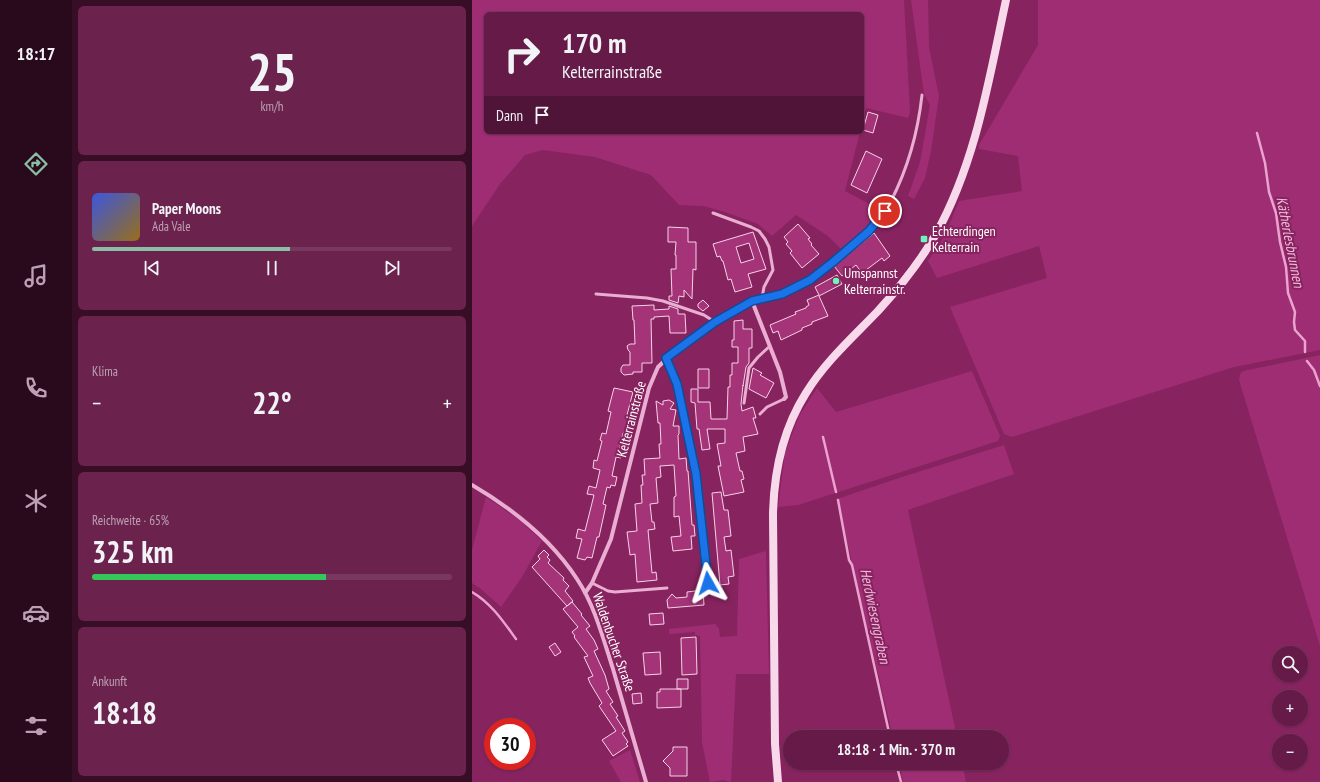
<!DOCTYPE html>
<html lang="de">
<meta charset="utf-8">
<style>
:root{--surface:#651a47;--page:#6b234e;--text:#f1f3f6;--muted:#bca1b4;--line:#793860;--accent:#8abfa5}
body{margin:0;font-family:"PT Sans Narrow",sans-serif;background:var(--page);color:var(--text);height:100vh;display:flex;flex-direction:column;font-size:15px;white-space:nowrap}
*{box-sizing:border-box;margin:0}
p{font-size:13px;color:var(--muted)}
.icon{flex:none;width:22px;height:22px;fill:none;stroke:currentColor;stroke-width:2;stroke-linecap:round;stroke-linejoin:round}
.map{position:relative;flex:1;overflow:hidden}
.drawer{display:flex;flex-direction:column;gap:6px;padding:6px;background:#380e27;width:400px}
.drawer>*{flex:none}
.guide{position:absolute;left:12px;top:12px;width:380px;height:122px;border-radius:6px;box-shadow:0 1px 3px #0004,0 0 0 1px var(--line);background:#651a47;color:var(--text);overflow:hidden}
.tools{position:absolute;left:800px;top:646px;display:grid;gap:8px}
.tools a{display:grid;place-items:center;width:36px;height:36px;border-radius:50%;background:var(--surface);box-shadow:0 1px 3px #0004,0 0 0 1px var(--line);font-size:20px}
.speed{position:absolute;left:12px;top:718px;display:flex;gap:8px;font-size:20px;font-weight:700;text-align:center}
.speed>*{display:grid;place-content:center;width:52px;height:52px;border-radius:50%;background:var(--surface);box-shadow:0 1px 3px #0004,0 0 0 1px var(--line);line-height:1}
.speed .limit{border:6px solid #d22;background:#fff;color:#111}
.pin{position:absolute;display:grid;place-items:center;width:34px;height:34px;color:#fff;margin:-17px;border:2px solid #fff;border-radius:50%;box-shadow:0 1px 4px #0007}
.me{position:absolute;width:44px;margin:-22px;rotate:354deg;stroke-linejoin:round;filter:drop-shadow(0 0 3px #0008)}
.turn{display:flex;align-items:center;gap:14px;height:84px;padding:0 12px;font-size:18px}
.turn .icon{width:52px;height:52px;stroke-width:2.5}
.turn b{display:block;font-size:28px;line-height:34px}
.then{display:flex;align-items:center;height:38px;padding:0 12px;background:#0003;gap:8px;font-size:15px}
.big{font-size:30px;font-weight:700;line-height:1.1}
.drawer .card{flex:1;display:flex;flex-direction:column;justify-content:center;gap:6px;min-width:0;padding:0 14px;border-radius:6px;background:var(--page)}
.drawer .dial{align-items:center;gap:0}
.dial b{font-size:52px;line-height:1}
.song{display:flex;align-items:center;gap:12px}
.cover{width:48px;height:48px;border-radius:6px;background:linear-gradient(135deg,hsl(230 70% 55%),hsl(40 70% 35%))}
.played{height:4px;border-radius:2px;background:linear-gradient(90deg,var(--accent) 55%,var(--line) 55%)}
.keys{display:flex;justify-content:space-around;direction:ltr}
.heat{display:flex;justify-content:space-between;align-items:center;font-size:22px;direction:ltr}
.charge{height:6px;border-radius:3px;background:linear-gradient(90deg,#34c759 65%,var(--line) 0)}
.trip{position:absolute;left:311px;top:730px;width:226px;height:40px;border-radius:20px;background:var(--surface);box-shadow:0 1px 3px #0004,0 0 0 1px var(--line);font-weight:700;line-height:40px;text-align:center}
main{display:flex;flex:1;min-height:0}
.tab-bar{display:flex;flex-direction:column;width:72px;justify-content:space-around;align-items:center;background:#280a1c;color:var(--muted)}
.tab-bar .icon{width:28px;height:28px}
.tab-bar .selected{color:var(--accent)}
.tab-bar b{font-size:18px;color:var(--text)}
.map>svg:first-child{display:block}
.green{fill:#9f2d73}
.lines{fill:none;stroke-linecap:round;stroke-linejoin:round}
.stream{stroke:#eaa2cf;stroke-width:2.5}
.building{fill:#a43378;stroke:#f7d2e9;fill-rule:evenodd}
.lane{stroke:#e9aed2;stroke-width:3}
.street{stroke:#e9aed2;stroke-width:4}
.secondary{stroke:#f8d9eb;stroke-width:8}
.route-casing{stroke:#114b97;stroke-width:10}
.route{stroke:#1a73e8;stroke-width:7}
.poi-dot{fill:#71f4b9;stroke:#87235f;stroke-width:1.5}
.labels{text-anchor:middle;stroke-width:4;stroke-linejoin:round;paint-order:stroke}
.poi-label{font-size:14px;fill:#fff;stroke:#87235f;text-anchor:start}
.street-label{font-size:14px;fill:#fff;stroke:#87235f}
.water-label{font-size:15px;font-style:italic;fill:#f1b9dc;stroke:#87235f}
</style>
<main>
<nav class="tab-bar">
<b>18:17</b>
<svg class="icon selected" aria-label="directions" viewBox="0 0 24 24"><path d="M12 3l9 9-9 9-9-9zM9 14v-3h6M13 9l2 2-2 2"/></svg>
<svg class="icon" aria-label="music" viewBox="0 0 24 24"><path d="M9 18V5l10-2v13"/><circle cx="6" cy="18" r="3"/><circle cx="16" cy="16" r="3"/></svg>
<svg class="icon" aria-label="phone" viewBox="0 0 24 24"><path d="M5 4h4l2 5-3 2q2 4 5 5l2-3 5 2v4C11 20 4 13 5 4z"/></svg>
<svg class="icon" aria-label="climate" viewBox="0 0 24 24"><path d="M12 3v18M4 7l16 10M4 17L20 7"/></svg>
<svg class="icon" aria-label="car" viewBox="0 0 24 24"><path d="M5 17H2v-5l4-1 3-4h7l3 4 3 1v5h-3M9 17h6M6 11h13"/><circle cx="7" cy="17" r="2"/><circle cx="17" cy="17" r="2"/></svg>
<svg class="icon" aria-label="filters" viewBox="0 0 24 24"><path d="M4 7h16M4 17h16"/><circle cx="9" cy="7" r="2"/><circle cx="15" cy="17" r="2"/></svg>
</nav>
<section class="drawer">
<div class="card dial"><b>25</b><p>km/h</p></div>
<div class="card">
<div class="song"><i class="cover"></i><div><b>Paper Moons</b><p>Ada Vale</p></div></div>
<div class="played"></div>
<div class="keys"><svg class="icon" aria-label="previous" viewBox="0 0 24 24"><path d="M18 5L8 12l10 7zM5 5v14"/></svg><svg class="icon" aria-label="pause" viewBox="0 0 24 24"><path d="M8 5v14M16 5v14"/></svg><svg class="icon" aria-label="next" viewBox="0 0 24 24"><path d="M6 5l10 7-10 7zM19 5v14"/></svg></div>
</div>
<div class="card"><p>Klima</p>
<div class="heat"><a>−</a><b class="big">22°</b><a>+</a></div>
</div>
<div class="card"><p>Reichweite · 65%</p><b class="big">325 km</b><div class="charge"></div></div>
<div class="card"><p>Ankunft</p><b class="big">18:18</b></div>
</section>
<div class="map">
<svg width="848" height="782" viewBox="0 0 848 782">
<rect width="100%" height="100%" fill="#87235f"/>
<path class="green" d="M0 0H432L438 112 436 118 394 108 390 124V14H14V132H388L373 191 409 210 396 228 370 250 356 236 324 215 300 236 286 224 253 212 231 206 207 205 179 175 123 157 71 150 53 155 28 184 0 226Z
M439 0H456L457 47 467 96 459 151 453 178 442 199 436 196 448 162 458 105 452 94Z
M566 0H848V350L762 367 540 437 532 434 478 307 575 278 567 246 465 278 456 261 473 235 487 201 550 191 546 156 507 149V145L566 45Z
M848 355V646L767 380 768 374 771 371Z
M500 371 528 436 526 441 326 505 306 507 313 453 327 416 345 388 364 412Z
M532 445 542 474 436 510 485 737H421L365 499 430 477Z
M14 497 46 519 70 541 50 577 29 607 9 589 0 583V550Z
M294 551 297 674H264L259 782 251 780 238 782 230 742 228 636 223 635V632L197 634V629L243 624 247 629 248 637 265 636 267 559Z
M158 750 168 782H149L137 761Z
M427 763H490L494 782H431Z"/>
<g class="lines">
<path class="stream" d="M785 133 793 163 797 192 804 213 808 242 814 267 816 293 823 312 822 322 823 330 833 341V352
M835 361 842 370 848 386
M351 437 364 492
M366 500 377 560 380 565 418 737
M0 592C19 603 31 621 44 639
M424 763 429 782"/>
</g>
<path class="building" d="M396 112 406 115 401 133 391 130Z
M394 151 410 159 395 193 379 185Z
M326 224 338 238 336 239 340 244 339 245 347 254 330 268 318 253 320 251 314 244 316 242 312 237Z
M196 227 216 228V242H224V270L221 269 220 299 212 290V297L207 296 206 303 197 300V296H200L199 269H204V255H203L204 242H196Z
M281 232 294 269 276 274 280 287 263 292 259 279 256 280 251 261H250L248 256 245 257 241 244ZM277 243 282 259 269 263 264 247Z
M402 233 418 256 412 261 410 258 390 273 384 265 370 276 362 266Z
M365 275 370 284 347 296 356 316 340 322V324L330 328V330L309 340 306 331 301 333 298 325 324 314 323 312 334 308V307L337 305 335 300 347 295 343 287Z
M231 300 237 306 231 311 226 307V304Z
M182 305V310L197 309V306L206 309V314H213L214 333H198L197 316 182 317V319H179L180 363H170V372H161V374L152 375 149 372V368L151 365H158V352L156 350 155 346 158 344H163L162 320H161L160 306Z
M271 320V329H280V348H277V363L274 367 271 386V385L269 404 270 411 281 407 284 418H281L286 434 271 437 273 451 264 453 268 471H270L272 479 269 480 272 492 252 496 246 466H249L245 444 253 443V429H235L238 449 230 450 227 429H225L223 403 219 402V389H226V402H238L239 419H255L256 387H258V375H260V363H266V347H260V340H262V321Z
M281 368 290 373 288 375 302 383 294 398 277 389Z
M226 369H237V388H226Z
M142 388 161 392 155 415 159 416 155 434 151 433 147 450 151 451 149 458 144 457 140 476 145 477 143 486 139 485 138 488 135 487 131 504 134 505 127 537H125L120 558 115 557 113 560 105 558 110 539 104 538 106 529 113 531 122 495 115 494 117 486 124 488 128 470 121 468 122 460 125 461 130 441 128 440 130 433 134 434 139 412 136 411Z
M197 400 202 403 198 409 204 410 201 426H207V434L206 435 207 459 214 458 215 471H216L220 525H222L223 536H219L220 549 201 551 199 537 209 536 207 516 202 517V497L204 496 202 465 188 466 189 477 184 478 186 503 178 504 180 522H182L183 529 176 530 180 573 184 572 185 580 165 582 163 554 158 555 155 532 165 531 163 504 170 503 169 485H171L170 475H173L172 459 188 458 187 444H189L188 423H186L184 401 191 405V401Z
M249 492 252 510H256L259 536 252 537 254 551 259 550 262 576 256 577 257 584 248 585 240 493Z
M72 550 77 555 75 557 78 560 76 563 92 578 91 580 97 586 93 591 101 601 95 606 60 567 68 559 66 556Z
M231 590 232 605 196 608 195 600 200 594 204 598 215 597V592Z
M100 602 110 614 109 615 118 626 114 629 122 640 126 649 122 651 133 675 137 689 134 691 141 702 138 704 146 716 144 717 153 731 150 733 156 742 154 744 156 746 141 756 130 740 144 731 127 706 130 703 118 683 116 678 121 676 112 657 116 656 102 637 103 636 100 632 106 627 91 609Z
M191 613 192 624 178 625 177 614Z
M224 637 225 674 210 675 209 638Z
M83 643 89 652 83 656 77 647Z
M188 652 189 674 173 675 171 653Z
M205 679H216V689H205Z
M188 689H209V707L185 708V692H188Z
M169 693 170 703 161 704 160 694Z
M201 747H215V776H198V768L191 761 201 751Z"/>
<g class="lines">
<path class="lane" d="M419 201C436 168 446 131 450 95
M241 213 279 227 287 231 293 239 297 247 301 270 292 287 290 298
M124 294 175 298 191 301 232 315 243 322
M272 403 277 368 286 357 298 346
M288 414 295 407 312 399
M120 583 136 591 143 592 195 588"/>
<path class="street" d="M280 301 308 372 314 397 312 399
M194 358 205 385 224 474 236 583
M0 485C41 509 79 539 105 579 123 606 131 638 141 669 152 706 163 744 174 782
M113 593 120 583 139 539 177 388 186 367 205 349 243 322 280 301 310 294 338 280 361 262 397 231 404 223 419 201"/>
<path class="secondary" d="M306 782 303 744 301 514C302 471 311 429 334 393 353 362 381 337 406 311 428 287 448 262 464 234 504 162 517 79 534 0"/>
</g>
<g class="lines">
<defs>
<path id="route" d="M236 583 224 474 205 384 194 358 243 322 280 301 310 294 338 280 361 262 397 231 413 211"/>
</defs>
<use href="#route" class="route-casing"/>
<use href="#route" class="route"/>
</g>
<g class="poi-dot">
<rect x="448" y="235" width="8" height="8" rx="2"/>
<circle cx="364" cy="281" r="4"/>
</g>
<g class="labels">
<g class="poi-label">
<text x="460" y="236">Echterdingen<tspan x="460" dy="16">Kelterrain</tspan></text>
<text x="372" y="278">Umspannst<tspan x="372" dy="16">Kelterrainstr.</tspan></text>
</g>
<g class="street-label">
<text transform="translate(159 419) rotate(-75)" y="5">Kelterrainstraße</text>
<text transform="translate(142 642) rotate(71)" y="5">Waldenbucher Straße</text>
</g>
<g class="water-label">
<text transform="translate(818 242) rotate(79)" y="5">Kätherlesbrunnen</text>
<text transform="translate(403 616) rotate(78)" y="5">Herdwiesengraben</text>
</g>
</g>
</svg>
<div class="tools">
<a><svg class="icon" aria-label="search" viewBox="0 0 24 24"><circle cx="10" cy="10" r="6"/><path d="M15 15l6 6"/></svg></a>
<a>+</a>
<a>−</a>
</div>
<div class="speed"><div class="limit">30</div></div>
<div class="pin" style="left:413px;top:211px;background:#d93025"><svg class="icon" aria-label="arrive" viewBox="0 0 24 24"><path d="M6 21V4h12l-3 4 3 4H6"/></svg></div>
<svg class="me" style="left:236px;top:583px" viewBox="-20 -20 40 40"><path d="M0-17L14 15 0 8-14 15z" fill="#1a73e8" stroke="#fff" stroke-width="4"/></svg>
<div class="trip">18:18 · 1 Min. · 370 m</div>
<div class="guide">
<div class="turn"><svg class="icon" aria-label="right" viewBox="0 0 24 24"><path d="M7 20v-9h11M14 6l5 5-5 5"/></svg><div><b>170 m</b>Kelterrainstraße</div></div>
<div class="then">Dann<svg class="icon" aria-label="arrive" viewBox="0 0 24 24"><path d="M6 21V4h12l-3 4 3 4H6"/></svg></div>
</div>
</div>
</main>
